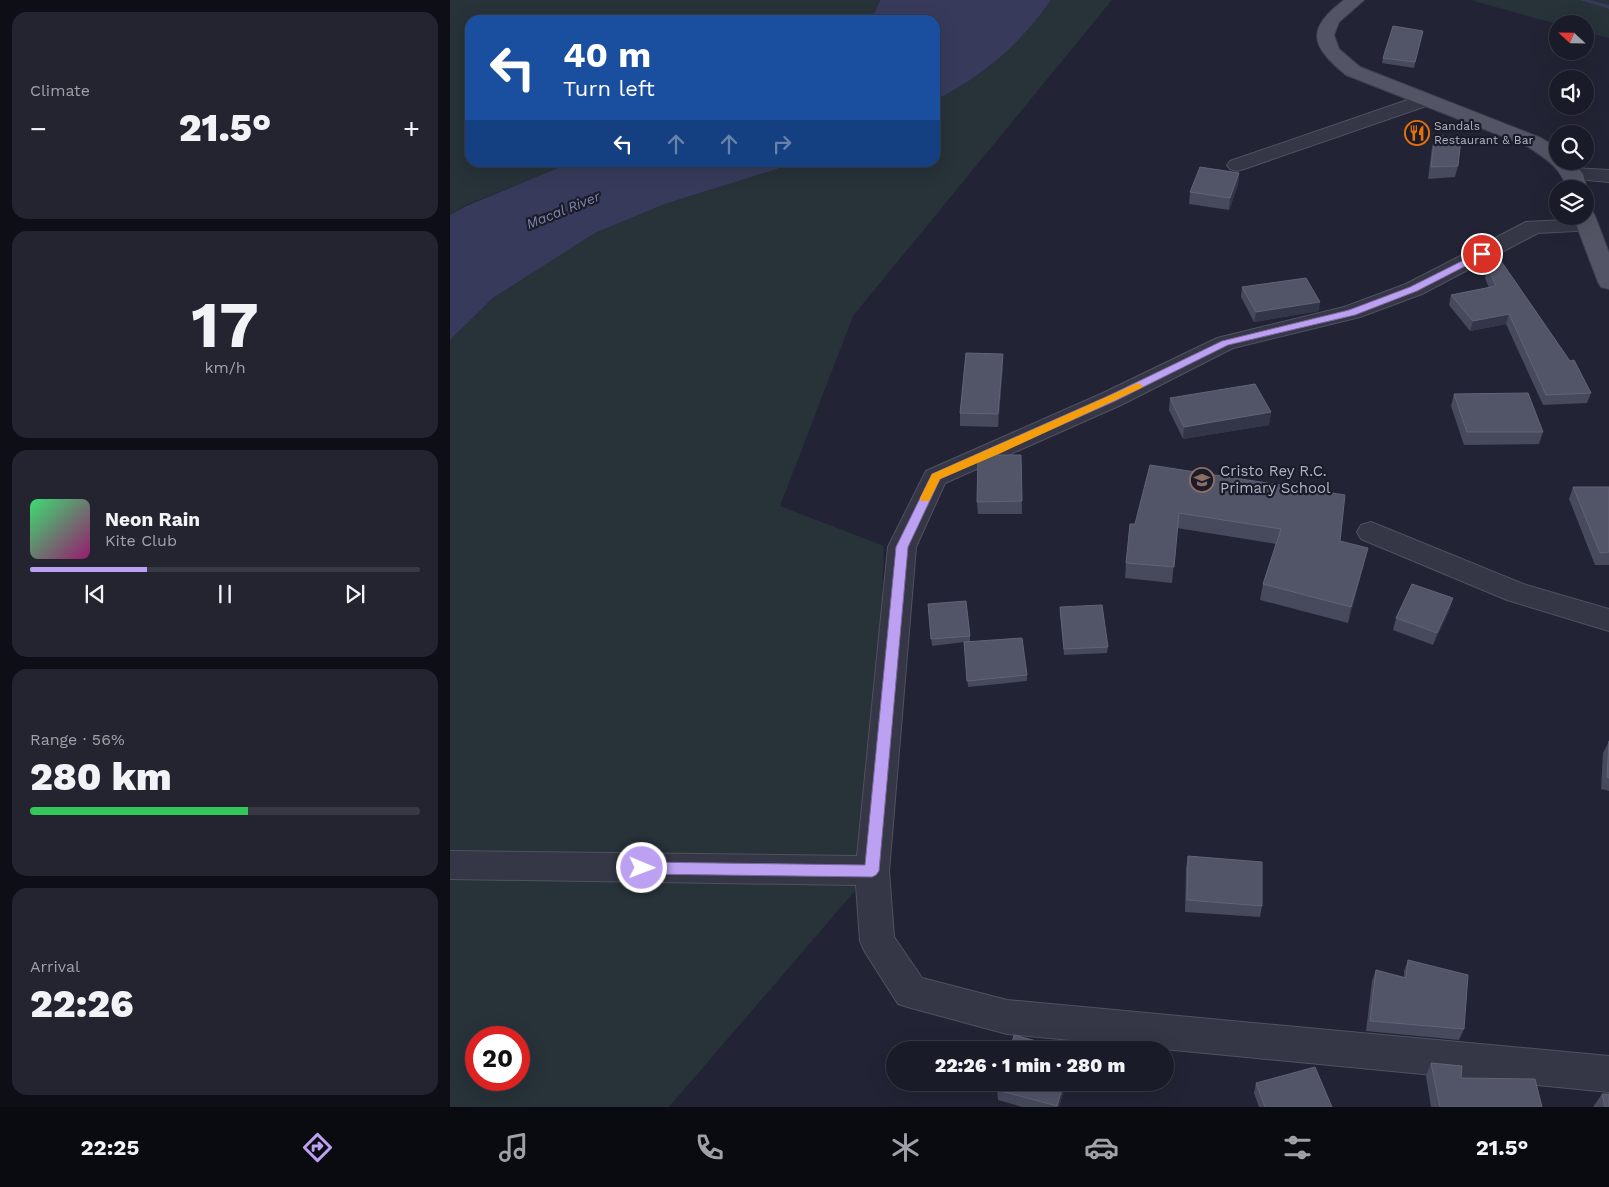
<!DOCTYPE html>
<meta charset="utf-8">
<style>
:root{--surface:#1a1b28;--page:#232430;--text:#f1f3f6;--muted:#9fa1a8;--line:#383945;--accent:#bca0f2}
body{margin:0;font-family:"Work Sans",sans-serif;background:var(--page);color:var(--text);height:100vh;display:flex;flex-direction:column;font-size:19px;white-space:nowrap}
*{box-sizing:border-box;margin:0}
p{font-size:16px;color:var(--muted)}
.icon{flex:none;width:28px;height:28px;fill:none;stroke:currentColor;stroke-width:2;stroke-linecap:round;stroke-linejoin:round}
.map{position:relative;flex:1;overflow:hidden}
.sheet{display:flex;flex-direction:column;gap:12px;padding:12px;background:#0e0f16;width:450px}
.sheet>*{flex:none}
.hud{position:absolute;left:15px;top:15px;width:475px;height:152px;border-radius:15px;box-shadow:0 5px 20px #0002,0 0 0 1px var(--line);background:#1a4fa0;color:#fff;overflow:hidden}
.needle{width:32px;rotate:292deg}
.buttons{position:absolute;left:1099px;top:15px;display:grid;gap:10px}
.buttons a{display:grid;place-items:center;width:45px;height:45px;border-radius:50%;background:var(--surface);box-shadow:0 5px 20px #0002,0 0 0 1px var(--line);font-size:25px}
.speed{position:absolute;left:15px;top:1026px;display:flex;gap:10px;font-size:25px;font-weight:700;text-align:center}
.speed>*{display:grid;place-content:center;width:65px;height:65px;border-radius:50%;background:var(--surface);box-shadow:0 5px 20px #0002,0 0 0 1px var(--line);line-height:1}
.speed .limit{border:8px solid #d22;background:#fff;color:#111}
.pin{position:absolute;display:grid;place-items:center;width:42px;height:42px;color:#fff;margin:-21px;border:2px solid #fff;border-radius:50%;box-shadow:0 1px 5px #0007}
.me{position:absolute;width:55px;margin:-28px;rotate:91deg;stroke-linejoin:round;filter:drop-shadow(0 0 4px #0008)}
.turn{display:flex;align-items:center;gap:18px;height:105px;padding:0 15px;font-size:22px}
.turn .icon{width:65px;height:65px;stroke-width:2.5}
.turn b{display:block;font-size:35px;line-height:42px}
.lanes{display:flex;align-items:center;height:48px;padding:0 15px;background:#0003;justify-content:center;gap:25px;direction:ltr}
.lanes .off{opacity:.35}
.big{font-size:38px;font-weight:800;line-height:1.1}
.sheet .widget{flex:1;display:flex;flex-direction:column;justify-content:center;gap:8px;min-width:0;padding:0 18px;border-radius:15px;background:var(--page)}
.sheet .dial{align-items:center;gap:0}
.dial b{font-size:65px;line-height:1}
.song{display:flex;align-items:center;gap:15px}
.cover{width:60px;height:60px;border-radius:8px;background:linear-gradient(135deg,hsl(140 70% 55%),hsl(320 70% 35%))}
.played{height:5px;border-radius:2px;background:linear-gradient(90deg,var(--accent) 30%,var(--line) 30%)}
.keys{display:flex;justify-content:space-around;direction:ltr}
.heat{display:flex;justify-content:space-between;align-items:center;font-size:28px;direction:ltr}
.charge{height:8px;border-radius:4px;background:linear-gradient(90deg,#34c759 56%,var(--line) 0)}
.trip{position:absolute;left:436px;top:1041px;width:288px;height:50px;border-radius:25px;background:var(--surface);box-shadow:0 5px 20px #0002,0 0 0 1px var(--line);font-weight:800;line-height:50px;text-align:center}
.tabs{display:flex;height:80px;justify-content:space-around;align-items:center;background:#0a0b10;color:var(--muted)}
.tabs .icon{width:35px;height:35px}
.tabs .current{color:var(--accent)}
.tabs b{font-size:22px;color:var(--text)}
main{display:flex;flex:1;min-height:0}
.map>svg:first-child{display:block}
.green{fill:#273239;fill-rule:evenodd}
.water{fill:#373a5a}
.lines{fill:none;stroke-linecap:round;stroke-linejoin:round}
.stream{fill:#373a5a;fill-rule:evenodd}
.minor-casing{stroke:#505161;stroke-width:2}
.major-casing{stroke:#3f404f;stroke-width:2}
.minor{fill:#353746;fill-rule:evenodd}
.major{fill:#535566;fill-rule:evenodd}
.wall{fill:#47495d}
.shaded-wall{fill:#333548}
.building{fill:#525468;stroke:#616376}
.route{fill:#bca0f2;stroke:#7a689d}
.slow{fill:#f59e0b}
.labels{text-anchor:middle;stroke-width:4.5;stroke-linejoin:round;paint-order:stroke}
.far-poi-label{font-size:12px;fill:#b0b1c2;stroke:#1b1c2a;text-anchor:start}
.far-water-label{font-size:14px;font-style:italic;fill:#8286ad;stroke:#1b1c2a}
.poi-label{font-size:15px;fill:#b0b1c2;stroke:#1b1c2a;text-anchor:start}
</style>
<main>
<section class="sheet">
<div class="widget"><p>Climate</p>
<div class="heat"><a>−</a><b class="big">21.5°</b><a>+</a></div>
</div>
<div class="widget dial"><b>17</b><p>km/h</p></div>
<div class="widget">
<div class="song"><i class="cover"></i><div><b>Neon Rain</b><p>Kite Club</p></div></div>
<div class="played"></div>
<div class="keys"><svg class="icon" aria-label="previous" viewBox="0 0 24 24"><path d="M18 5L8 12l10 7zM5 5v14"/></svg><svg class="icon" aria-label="pause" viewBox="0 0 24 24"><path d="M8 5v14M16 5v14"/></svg><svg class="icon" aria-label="next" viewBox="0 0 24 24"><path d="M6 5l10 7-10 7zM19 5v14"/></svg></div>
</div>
<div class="widget"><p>Range · 56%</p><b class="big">280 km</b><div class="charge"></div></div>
<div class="widget"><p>Arrival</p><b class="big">22:26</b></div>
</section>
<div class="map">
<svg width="1159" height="1107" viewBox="0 0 1159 1107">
<rect width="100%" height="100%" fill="#222435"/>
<path class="green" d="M0 0H430L426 10 419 20H20V162L123 163 16 205 0 215Z
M601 0H662L403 316 330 506 434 546 422 871 219 1107H0V340L43 298 145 233 215 204 346 163 485 162V100C532 77 571 44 601 0ZM26 1038H69V1080H26Z
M1020 0H1159V38L1135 32V24H1107Z"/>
<path class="water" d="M430 0H601C571 44 532 77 485 100V20H419L426 10Z
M123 162H346V163L215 204 145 233 43 298 0 340V215L16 206Z"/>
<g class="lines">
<path class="stream" d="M1130 0H1140L1159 5V9Z"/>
<defs>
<path id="minor" d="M975 94 982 96 985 100 982 104 794 169 787 171 780 169 777 165 780 161Z
M1123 168 1159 170V182L1116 178 1113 174 1116 170Z
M1136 219 1144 220 1147 225 1144 230 1088 233 972 294 910 317 783 348 671 405 495 483 466 547 439 871 444 937 472 978 557 1000 1159 1056V1092L557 1034 461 1008 448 1004 415 952 410 941 406 885 0 879V851L407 856 438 547 476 471 653 393 767 338 894 307 956 284 1076 222Z
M921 522 1076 585 1159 609V631L1057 600 911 539 907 532 911 525Z"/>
<path id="major" d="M894 0H914L889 22 884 35 889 49 910 67 1091 138 1108 148V161H1122L1133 174 1137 189 1135 193V189H1117C1111 167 1095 158 1077 146L896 75C861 46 855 30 894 0Z
M1135 210 1142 211 1145 216 1159 253V289L1151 287 1148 282 1123 216H1135Z"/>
</defs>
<use href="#minor" class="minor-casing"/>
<use href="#major" class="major-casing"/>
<use href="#minor" class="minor"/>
<use href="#major" class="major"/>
</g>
<path class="wall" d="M973 31 964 68 932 63 933 58Z
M985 135 1008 166 1005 177 978 179 982 147Z
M789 173 788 185 779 210 739 204 740 192Z
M1038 268 1141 393 1137 403 1093 405 1056 324 1020 331 999 305 1001 295 1039 288 1035 278Z
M792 287 869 311 804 322 791 297Z
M553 366 548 427 510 426V413Z
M1004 394 1093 432 1089 444 1014 445 1001 406Z
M720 398 821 412 819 425 733 439 719 410Z
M571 455 572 514H528L527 502Z
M700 465 890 541 914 564 898 623 810 600 813 584 826 544 727 528 722 583 675 578 676 563 685 524Z
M1123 487H1159V565H1145L1119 499Z
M1003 598 999 611 983 645 943 630 946 618Z
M478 604 520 636V642L577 675V681L518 687 514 642 482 646Z
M610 607 658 647 657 653 614 655 610 613Z
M1159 741V791L1151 789 1153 753Z
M738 856 812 906 810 917 735 912 736 868Z
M958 960 1014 1029 1009 1040 916 1031 922 981 926 970 954 977V971Z
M981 1063 1011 1078 1092 1107H981L976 1076Z
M550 1082H616L609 1107H572L548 1100 547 1090Z
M806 1083 882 1107H809L804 1093Z
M1152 1094 1159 1107H1143Z"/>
<path class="shaded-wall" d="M789 173 788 185 779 210 780 198Z
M870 302 869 311 804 322 806 312Z
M1059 314 1056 324 1020 331 1023 321Z
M553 354V366L548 427V414Z
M821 412 819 425 733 439 734 427Z
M918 548 914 564 898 623 901 607Z
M1003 598 999 611 983 645 987 633Z
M614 1082H616L609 1107H607Z"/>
<path class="building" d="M943 26 973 31 965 62 933 58Z
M985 135 1011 139 1008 166 981 167Z
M750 167 789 173 780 198 740 192Z
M1051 261 1120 361 1124 360 1141 393 1096 395 1059 314 1023 321 1001 295 1046 286 1038 268Z
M856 278 870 302 806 312 792 287Z
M516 353 553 354 548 414 510 413Z
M805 384 821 412 734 427 720 398Z
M1078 393 1093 432H1017L1004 394Z
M535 455H571L572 501 527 502 528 458Z
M700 465 895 495 890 541 918 548 901 607 813 584 831 529 729 513 724 567 676 563 680 524H685Z
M1123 487H1159V552L1150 553Z
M962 584 1003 598 987 633 946 618Z
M516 601 520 636 481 639 478 604Z
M652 605 658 647 614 649 610 607Z
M572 638 577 675 517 681 514 642Z
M1159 741V778L1157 777Z
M738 856 812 862V906L737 900Z
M958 960 1018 975 1014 1029 920 1021 926 970 956 978Z
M564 1035 620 1050H560Z
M981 1063 1012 1066 1011 1078 1085 1079 1092 1107H990Z
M865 1067 882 1107H815L806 1083Z
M550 1082H614L607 1106 547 1090Z
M1152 1094H1159V1107H1155Z"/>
<path class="route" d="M1032 251 1035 252V256L967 291 905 315 778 345 665 401 490 479 458 547 429 871 426 875 422 877 192 874 187 872 185 868 187 864 192 862 415 865 446 547 482 474 658 396 772 341 899 310 960 287Z"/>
<path class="slow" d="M688 383 693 386 691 388 551 453 490 479 479 501H471L470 498 482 474Z"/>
<defs>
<symbol id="restaurant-ring" viewBox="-11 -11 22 22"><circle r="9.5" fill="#1b1c2a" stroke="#e8710a" stroke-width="1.5"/><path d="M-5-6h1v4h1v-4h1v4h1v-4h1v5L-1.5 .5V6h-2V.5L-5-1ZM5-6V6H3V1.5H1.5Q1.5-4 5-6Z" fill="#e8710a"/></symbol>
<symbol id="school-ring" viewBox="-11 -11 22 22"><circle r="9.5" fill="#1b1c2a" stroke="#8d6e63" stroke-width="1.5"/><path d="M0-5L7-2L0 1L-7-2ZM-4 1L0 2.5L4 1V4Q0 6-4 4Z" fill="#8d6e63"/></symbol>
</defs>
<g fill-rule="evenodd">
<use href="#restaurant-ring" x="953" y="119" width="28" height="28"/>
<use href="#school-ring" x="738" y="466" width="28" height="28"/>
</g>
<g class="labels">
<g class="far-poi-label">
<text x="984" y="130">Sandals<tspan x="984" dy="14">Restaurant &amp; Bar</tspan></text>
</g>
<g class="far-water-label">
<text transform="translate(113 210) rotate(-22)" y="5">Macal River</text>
</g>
<g class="poi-label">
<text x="770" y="476">Cristo Rey R.C.<tspan x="770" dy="17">Primary School</tspan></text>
</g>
</g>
</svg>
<div class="buttons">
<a><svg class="needle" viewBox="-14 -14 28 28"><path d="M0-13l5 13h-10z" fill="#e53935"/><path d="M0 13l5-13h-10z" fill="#9fa1a8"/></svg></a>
<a><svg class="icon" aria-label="sound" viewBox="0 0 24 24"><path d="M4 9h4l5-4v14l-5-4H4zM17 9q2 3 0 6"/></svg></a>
<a><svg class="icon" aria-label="search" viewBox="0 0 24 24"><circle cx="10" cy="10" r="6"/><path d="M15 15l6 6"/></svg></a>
<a><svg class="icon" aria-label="layers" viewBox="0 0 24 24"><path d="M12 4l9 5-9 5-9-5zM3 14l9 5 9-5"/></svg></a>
</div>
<div class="speed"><div class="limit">20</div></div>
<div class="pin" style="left:1032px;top:254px;background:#d93025"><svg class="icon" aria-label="arrive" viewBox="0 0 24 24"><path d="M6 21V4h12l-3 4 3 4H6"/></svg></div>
<svg class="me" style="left:192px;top:868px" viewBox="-20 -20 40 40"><circle r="17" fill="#bca0f2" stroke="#fff" stroke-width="3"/><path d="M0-11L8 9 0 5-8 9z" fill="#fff"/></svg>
<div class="trip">22:26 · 1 min · 280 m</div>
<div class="hud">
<div class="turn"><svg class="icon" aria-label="left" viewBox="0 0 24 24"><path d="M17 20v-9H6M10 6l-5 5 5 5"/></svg><div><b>40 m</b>Turn left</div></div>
<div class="lanes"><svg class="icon" aria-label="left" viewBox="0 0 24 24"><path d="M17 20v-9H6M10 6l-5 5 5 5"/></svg><svg class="icon off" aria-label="ahead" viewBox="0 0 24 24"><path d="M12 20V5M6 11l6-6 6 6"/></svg><svg class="icon off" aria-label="ahead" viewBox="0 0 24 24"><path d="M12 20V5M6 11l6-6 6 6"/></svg><svg class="icon off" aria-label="right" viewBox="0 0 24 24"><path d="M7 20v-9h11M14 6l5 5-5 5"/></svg></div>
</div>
</div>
</main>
<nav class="tabs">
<b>22:25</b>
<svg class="icon current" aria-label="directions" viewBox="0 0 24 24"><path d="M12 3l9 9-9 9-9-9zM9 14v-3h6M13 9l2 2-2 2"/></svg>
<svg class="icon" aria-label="music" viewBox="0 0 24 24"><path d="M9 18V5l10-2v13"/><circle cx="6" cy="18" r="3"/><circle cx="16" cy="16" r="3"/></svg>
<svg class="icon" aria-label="phone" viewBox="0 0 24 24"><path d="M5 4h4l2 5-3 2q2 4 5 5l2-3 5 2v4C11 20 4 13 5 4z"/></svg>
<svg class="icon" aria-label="climate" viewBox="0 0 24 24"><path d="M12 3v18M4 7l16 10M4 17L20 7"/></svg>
<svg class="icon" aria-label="car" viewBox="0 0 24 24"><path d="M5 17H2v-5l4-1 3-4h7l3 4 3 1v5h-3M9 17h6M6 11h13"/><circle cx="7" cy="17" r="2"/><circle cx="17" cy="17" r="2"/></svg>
<svg class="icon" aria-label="filters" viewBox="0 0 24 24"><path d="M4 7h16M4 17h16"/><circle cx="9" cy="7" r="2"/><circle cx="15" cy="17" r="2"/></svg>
<b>21.5°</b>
</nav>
